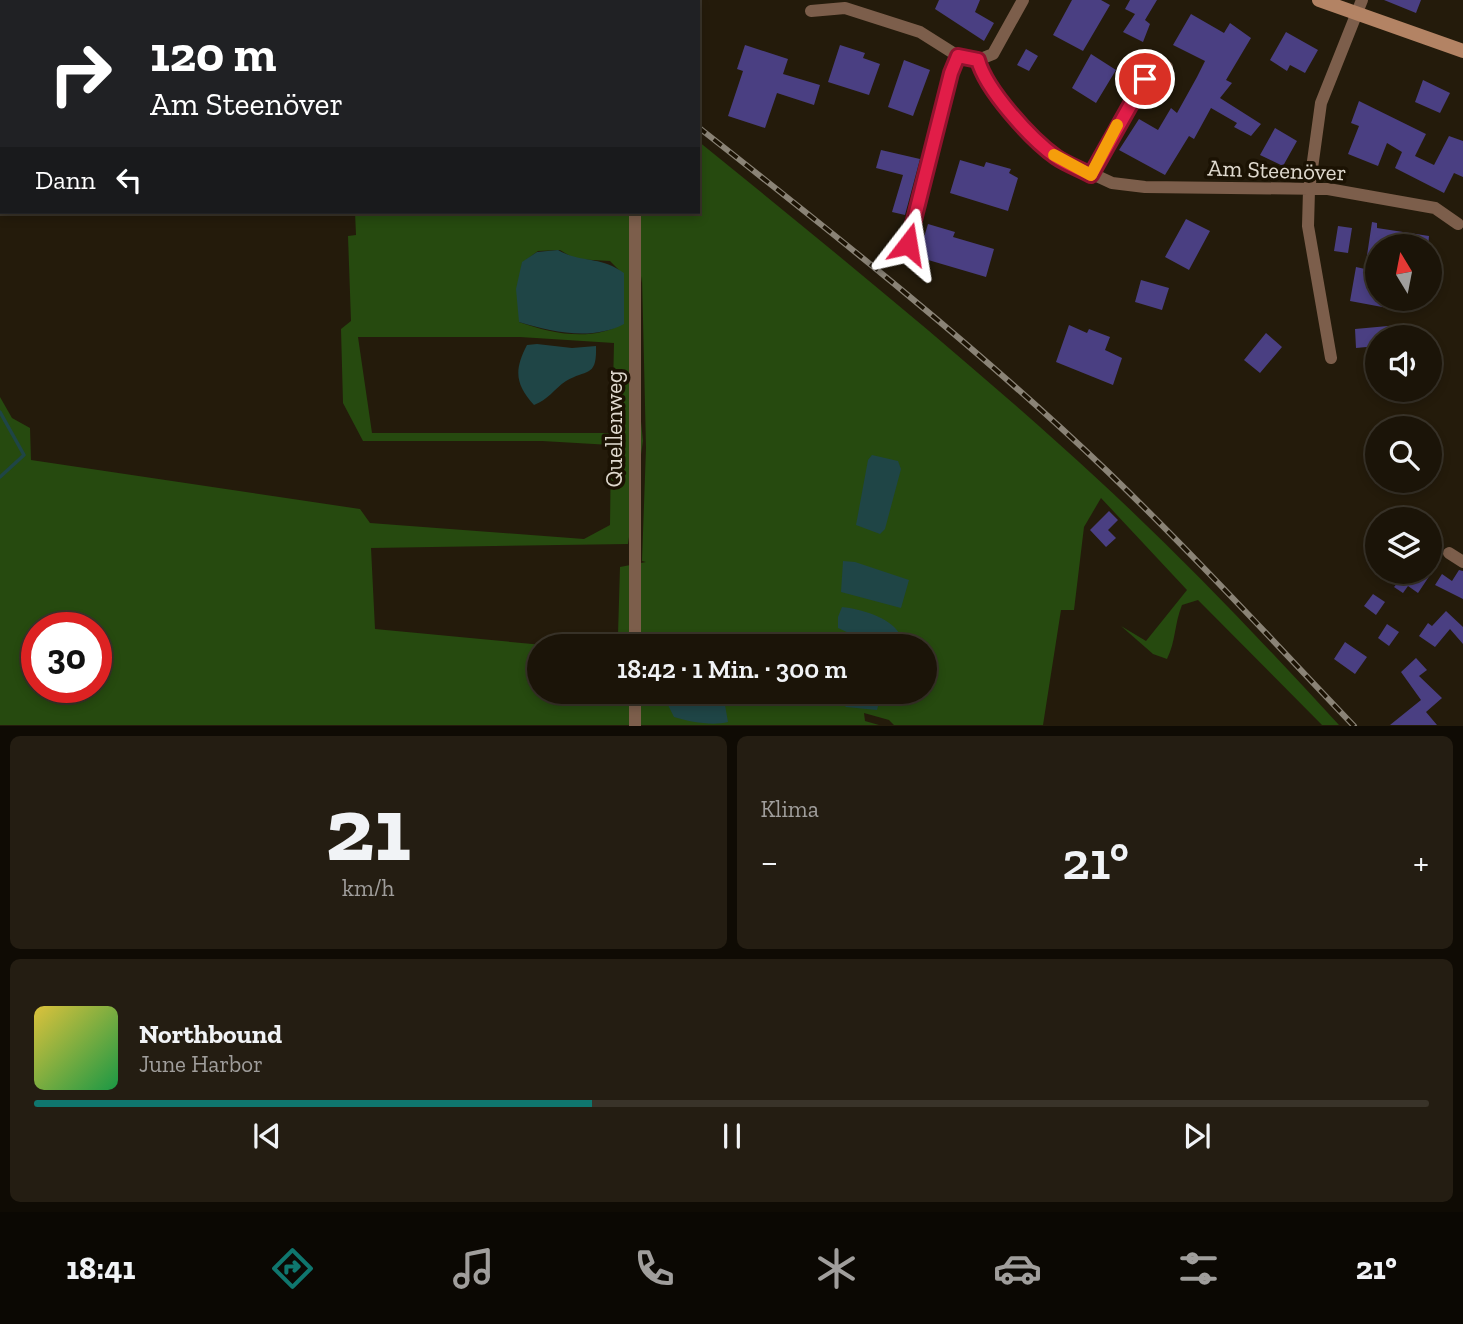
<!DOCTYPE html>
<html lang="de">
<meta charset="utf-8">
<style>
:root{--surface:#1b1408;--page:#241d12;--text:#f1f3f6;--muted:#a09e9c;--line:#393329;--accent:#0f766e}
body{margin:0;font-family:"Zilla Slab",serif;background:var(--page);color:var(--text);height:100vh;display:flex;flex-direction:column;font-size:26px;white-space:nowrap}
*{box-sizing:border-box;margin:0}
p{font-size:23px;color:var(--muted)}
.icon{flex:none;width:38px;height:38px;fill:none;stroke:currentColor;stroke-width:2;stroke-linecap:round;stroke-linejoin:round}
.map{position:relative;height:726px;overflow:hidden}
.side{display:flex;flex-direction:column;gap:10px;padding:10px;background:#0f0b04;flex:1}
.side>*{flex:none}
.hud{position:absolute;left:0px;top:0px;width:700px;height:214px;box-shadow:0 4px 10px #0003,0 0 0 2px var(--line);background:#202124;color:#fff;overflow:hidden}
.needle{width:46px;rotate:350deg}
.tools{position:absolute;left:1365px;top:234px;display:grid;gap:14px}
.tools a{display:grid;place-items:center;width:77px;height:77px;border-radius:50%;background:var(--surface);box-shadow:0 4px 10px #0003,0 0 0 2px var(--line);font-size:35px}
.speed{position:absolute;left:21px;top:612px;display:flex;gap:14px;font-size:35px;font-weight:700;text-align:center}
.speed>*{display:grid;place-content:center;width:91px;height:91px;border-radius:50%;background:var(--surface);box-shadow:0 4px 10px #0003,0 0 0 2px var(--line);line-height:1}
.speed .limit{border:10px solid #d22;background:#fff;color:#111}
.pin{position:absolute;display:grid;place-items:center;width:60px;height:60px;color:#fff;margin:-30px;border:4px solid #fff;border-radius:50%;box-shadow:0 2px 7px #0007}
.me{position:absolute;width:77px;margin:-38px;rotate:14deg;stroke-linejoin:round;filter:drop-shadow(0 0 5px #0008)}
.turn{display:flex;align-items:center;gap:24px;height:147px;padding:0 35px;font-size:32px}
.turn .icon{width:91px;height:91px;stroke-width:2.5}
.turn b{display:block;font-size:49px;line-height:60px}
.then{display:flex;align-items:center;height:66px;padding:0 35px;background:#0003;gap:14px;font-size:26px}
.big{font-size:52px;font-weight:600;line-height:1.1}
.side .tile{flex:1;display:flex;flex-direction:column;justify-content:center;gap:10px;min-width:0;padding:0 24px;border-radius:10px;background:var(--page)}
.side .dial{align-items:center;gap:0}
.dial b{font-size:91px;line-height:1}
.song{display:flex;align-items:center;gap:21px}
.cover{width:84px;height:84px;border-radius:10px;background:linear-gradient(135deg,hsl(50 70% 55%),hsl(140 70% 35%))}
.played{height:7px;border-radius:4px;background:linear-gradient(90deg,var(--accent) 40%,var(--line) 40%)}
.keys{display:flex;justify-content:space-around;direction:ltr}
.heat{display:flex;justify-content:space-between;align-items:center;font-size:38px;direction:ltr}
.side .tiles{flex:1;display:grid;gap:10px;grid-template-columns:1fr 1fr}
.tile:last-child{grid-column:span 2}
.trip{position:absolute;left:527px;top:634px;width:410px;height:70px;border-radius:35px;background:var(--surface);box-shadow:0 4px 10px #0003,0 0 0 2px var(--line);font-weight:600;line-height:70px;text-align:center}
.tabs{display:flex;height:112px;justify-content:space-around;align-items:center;background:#0b0803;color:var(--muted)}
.tabs .icon{width:49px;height:49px}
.tabs .active{color:var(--accent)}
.tabs b{font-size:32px;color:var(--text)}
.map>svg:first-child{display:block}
.green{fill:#264a0f;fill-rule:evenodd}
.water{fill:#1f4546}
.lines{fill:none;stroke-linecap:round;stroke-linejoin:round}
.stream{stroke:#1f4546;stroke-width:3.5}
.building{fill:#4a3f82}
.street{stroke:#7c5e4b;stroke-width:12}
.secondary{stroke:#b38364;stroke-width:14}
.rail-casing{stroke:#8a8376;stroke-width:6}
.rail{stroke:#1b1203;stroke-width:3.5;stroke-dasharray:10;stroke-linecap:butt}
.route-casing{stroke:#92132f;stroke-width:18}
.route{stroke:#e11d48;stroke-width:12}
.slow{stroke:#f59e0b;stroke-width:12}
.labels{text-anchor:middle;stroke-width:7;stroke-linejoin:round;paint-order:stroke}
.street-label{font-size:23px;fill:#e0dacf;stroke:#1b1203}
</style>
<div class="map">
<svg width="1463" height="726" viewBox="0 0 1463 726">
<rect width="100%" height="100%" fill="#241b0b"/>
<path class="green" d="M698 141C820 240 942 339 1059 444 1158 532 1250 628 1339 725H1322L1198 600 1182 605C1174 625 1176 641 1167 659L1153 654 1121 626 1146 641 1187 590 1101 498 1084 527 1074 610H1061L1043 725H894L889 720 864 713 865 721 879 725H0V397L12 418 30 428 31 460 360 509 370 523 584 539 610 525 611 445 542 441H363L343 403 341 329 351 321 348 236 356 235 355 212H698ZM560 250 575 259 610 261 623 274 624 323C592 342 553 334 519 322L522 263 538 251ZM642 276 646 448 642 561 646 562 620 567 618 635 596 640 595 646H924V691H539V646H554L375 629 371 548 628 544 643 441 633 342ZM358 337H520L614 343 612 433H372ZM37 628H96V688H37Z"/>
<path class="water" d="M558 250C583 264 599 255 624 273V324C592 341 552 332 519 322L516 289 522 262 537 252Z
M537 344 572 348 596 346C597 378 587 369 566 381 554 389 548 400 534 405 515 384 514 370 527 345Z
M872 455 898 461 901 469 885 529 880 534 856 525 868 460Z
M843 561 855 562 909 580 901 608 841 592Z
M842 607C861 609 889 617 899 633L893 645 877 646 838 628V617Z
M843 691H870L881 695 877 710 846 707 842 703Z
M666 692 725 705 728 722C713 726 690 722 674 717L668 705Z"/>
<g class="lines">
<path class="stream" d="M0 9 1 0
M0 77 2 96
M0 161 2 147
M0 412 24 455 0 477"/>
</g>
<path class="building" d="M939 0H980L975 12 994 23 984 41 935 9Z
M1072 0H1101L1110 5 1083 51 1053 35Z
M1130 0H1157L1145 20 1150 24 1143 42 1123 32 1135 14 1125 9Z
M1384 0H1421L1416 13Z
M1191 14 1224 33 1230 23 1251 38 1226 80 1232 83 1220 98 1261 124 1251 136 1234 127 1237 123 1211 108 1194 139 1189 136 1165 175 1119 150 1139 119 1158 130 1171 108 1177 113 1197 77 1205 61 1173 45Z
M1286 32 1318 50 1305 73 1290 65 1287 71 1270 60Z
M745 45 788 59 783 74 820 85 814 105 777 93 765 128 728 116 743 71 737 69Z
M840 45 865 53 863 58 880 64 869 95 828 82Z
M1026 49 1038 56 1029 71 1017 65Z
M1091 54 1116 70 1096 103 1072 88Z
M904 60 930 70 913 116 888 107Z
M1423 80 1450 93 1440 113 1415 102Z
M1359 101 1426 134 1415 156 1434 165 1449 136 1463 141V177L1454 173 1444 193 1395 168 1402 152 1387 143 1378 166 1348 154 1359 126 1351 123Z
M1275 128 1297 141 1283 166 1260 155Z
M881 150 920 159 905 215 892 212 903 175 876 168Z
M960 160 984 167 986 162 1011 169 1009 173 1018 178 1008 211 950 193Z
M1186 219 1210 231 1189 270 1165 257Z
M1372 222 1377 223V228L1429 236 1428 247H1377V299H1412L1409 312 1350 301 1356 267 1365 269Z
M928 224 955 232 953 237 994 249 986 277 918 257Z
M1338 226 1352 228 1348 253 1334 251Z
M1141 280 1169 288 1162 310 1135 302Z
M1069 325 1087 333 1089 329 1110 337 1105 350 1122 358 1113 385 1056 362Z
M1399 325 1400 338H1377V346L1356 348 1355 329Z
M1266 333 1282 347 1260 373 1244 360Z
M1109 511 1118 520 1108 530 1116 538 1106 547 1090 530Z
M1459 570 1463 571V599L1435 585 1442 574 1452 581Z
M1389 572H1432L1418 593 1408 586 1403 593 1394 587 1400 580Z
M1373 594 1385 602 1376 615 1364 606Z
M1446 611 1463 627V644L1450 629 1435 647 1419 636 1428 623 1432 626Z
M1387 624 1399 632 1389 646 1378 638Z
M1345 642 1367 657 1355 674 1334 659Z
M1416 658 1427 670 1419 676 1442 698 1426 712 1437 725H1390L1421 700 1401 672Z"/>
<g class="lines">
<path class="street" d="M126 0 127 2
M295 0 297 2
M603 2 606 0
M811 11 845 8 920 32 958 56 978 60 983 77 1009 111 1056 157 1112 183 1145 187 1328 189 1435 208 1458 224
M0 50 2 49
M978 60 993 54 1023 0
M1091 175 1145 79 1167 67
M908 245 951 73 958 56
M1331 358 1308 226 1309 190 1321 103 1362 0
M1449 553 1463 562
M635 646V212
M635 726V691"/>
<path class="secondary" d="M1319 0 1463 51"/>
<defs>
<path id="rail" d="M527 0 529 2
M698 127C838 237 978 348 1107 471 1192 553 1272 640 1354 726"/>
</defs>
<use href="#rail" class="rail-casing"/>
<use href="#rail" class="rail"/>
</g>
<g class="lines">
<defs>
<path id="route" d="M908 244 951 73 958 56 978 60C986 90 1031 139 1056 157 1066 164 1080 169 1091 175L1145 79"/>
</defs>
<use href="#route" class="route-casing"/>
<use href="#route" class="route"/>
<path class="slow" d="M1054 155 1091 175 1117 125"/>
</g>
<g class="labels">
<g class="street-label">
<text transform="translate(1277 170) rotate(2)" y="8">Am Steenöver</text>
<text transform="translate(614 429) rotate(-90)" y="8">Quellenweg</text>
</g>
</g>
</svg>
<div class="tools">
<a><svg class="needle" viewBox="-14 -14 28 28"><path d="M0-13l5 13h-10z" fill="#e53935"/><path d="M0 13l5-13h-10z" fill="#a09e9c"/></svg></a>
<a><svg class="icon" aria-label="sound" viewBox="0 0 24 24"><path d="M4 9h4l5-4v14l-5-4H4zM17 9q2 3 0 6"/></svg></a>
<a><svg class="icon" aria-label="search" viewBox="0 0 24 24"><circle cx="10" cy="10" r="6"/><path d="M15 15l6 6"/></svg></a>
<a><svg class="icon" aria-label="layers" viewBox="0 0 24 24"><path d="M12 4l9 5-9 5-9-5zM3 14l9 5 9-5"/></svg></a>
</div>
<div class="speed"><div class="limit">30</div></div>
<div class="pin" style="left:1145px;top:79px;background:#d93025"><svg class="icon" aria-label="arrive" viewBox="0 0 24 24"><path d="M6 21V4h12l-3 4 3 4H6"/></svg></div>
<svg class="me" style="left:908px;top:244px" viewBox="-20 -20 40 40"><path d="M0-17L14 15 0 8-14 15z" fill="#e11d48" stroke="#fff" stroke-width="4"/></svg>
<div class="trip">18:42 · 1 Min. · 300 m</div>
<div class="hud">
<div class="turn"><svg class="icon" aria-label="right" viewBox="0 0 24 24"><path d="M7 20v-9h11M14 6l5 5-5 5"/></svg><div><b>120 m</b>Am Steenöver</div></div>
<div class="then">Dann<svg class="icon" aria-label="left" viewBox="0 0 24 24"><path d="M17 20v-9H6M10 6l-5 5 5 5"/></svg></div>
</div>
</div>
<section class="side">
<div class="tiles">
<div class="tile dial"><b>21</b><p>km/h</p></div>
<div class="tile"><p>Klima</p>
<div class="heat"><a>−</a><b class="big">21°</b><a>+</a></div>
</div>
<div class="tile">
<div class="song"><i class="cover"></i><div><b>Northbound</b><p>June Harbor</p></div></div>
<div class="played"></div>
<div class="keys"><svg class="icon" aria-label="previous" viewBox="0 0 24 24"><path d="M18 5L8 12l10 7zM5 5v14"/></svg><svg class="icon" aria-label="pause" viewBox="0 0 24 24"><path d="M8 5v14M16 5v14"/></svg><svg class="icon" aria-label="next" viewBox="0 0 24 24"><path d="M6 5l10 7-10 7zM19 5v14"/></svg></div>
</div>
</div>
</section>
<nav class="tabs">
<b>18:41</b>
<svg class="icon active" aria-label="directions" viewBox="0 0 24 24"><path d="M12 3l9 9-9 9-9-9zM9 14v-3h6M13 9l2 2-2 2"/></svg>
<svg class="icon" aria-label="music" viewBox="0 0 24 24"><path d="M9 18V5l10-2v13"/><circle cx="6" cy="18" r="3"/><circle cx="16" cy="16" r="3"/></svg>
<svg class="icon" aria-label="phone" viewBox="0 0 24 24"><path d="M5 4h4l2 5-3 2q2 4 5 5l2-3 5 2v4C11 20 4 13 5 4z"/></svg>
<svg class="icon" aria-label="climate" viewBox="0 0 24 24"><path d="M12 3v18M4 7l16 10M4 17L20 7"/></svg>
<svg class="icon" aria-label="car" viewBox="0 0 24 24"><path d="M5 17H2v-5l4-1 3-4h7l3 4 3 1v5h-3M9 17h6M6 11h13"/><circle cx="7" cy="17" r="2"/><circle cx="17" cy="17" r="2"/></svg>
<svg class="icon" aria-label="filters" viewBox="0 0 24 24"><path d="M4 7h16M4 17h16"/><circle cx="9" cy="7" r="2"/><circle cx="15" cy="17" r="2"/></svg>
<b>21°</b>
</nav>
